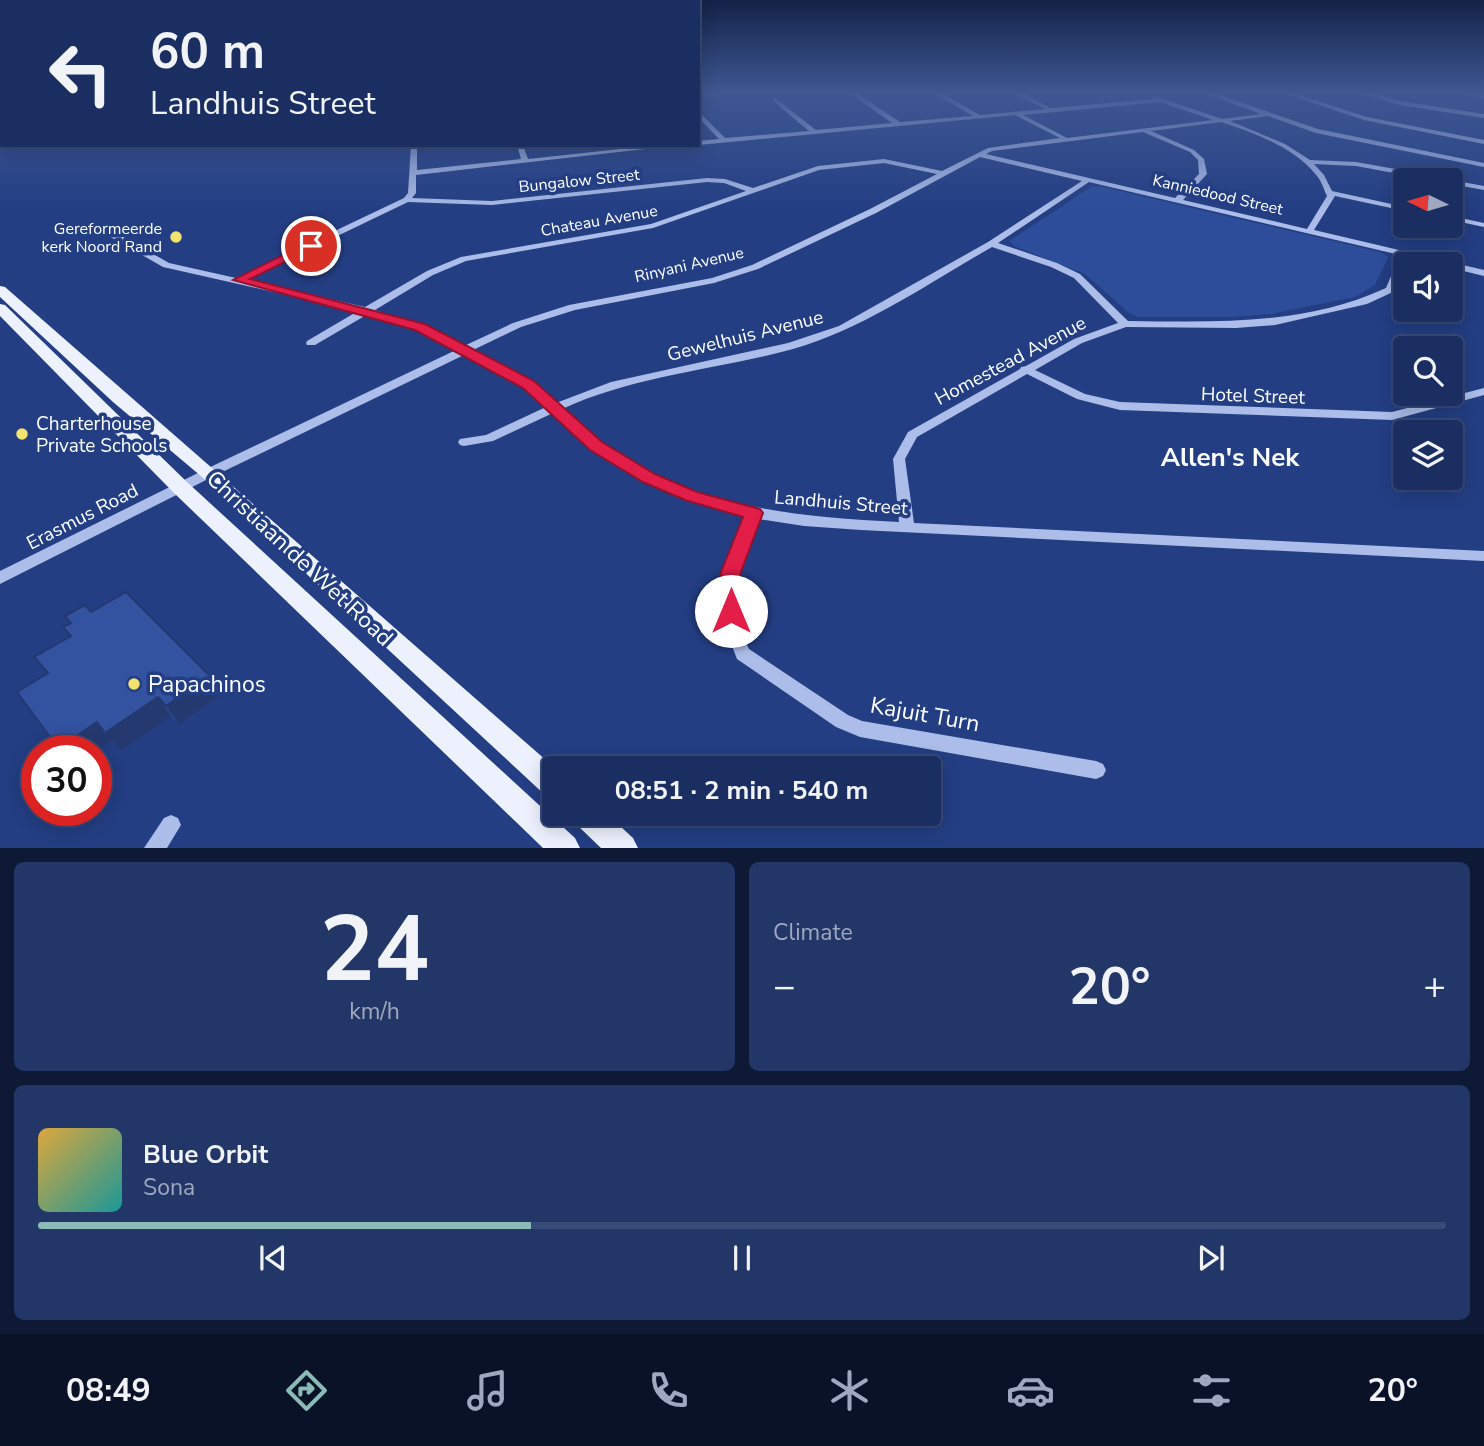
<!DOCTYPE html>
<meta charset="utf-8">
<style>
:root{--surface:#1a2e62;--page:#233668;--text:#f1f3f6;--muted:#9fa8be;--line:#384a77;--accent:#8bbbb9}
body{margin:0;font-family:"Nunito Sans",sans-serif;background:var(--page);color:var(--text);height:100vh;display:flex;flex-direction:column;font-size:26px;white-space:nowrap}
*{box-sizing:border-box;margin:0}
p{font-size:23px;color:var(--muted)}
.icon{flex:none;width:38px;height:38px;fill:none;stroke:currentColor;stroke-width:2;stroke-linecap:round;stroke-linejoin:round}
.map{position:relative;height:848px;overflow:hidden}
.side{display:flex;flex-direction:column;gap:14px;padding:14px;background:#0e1936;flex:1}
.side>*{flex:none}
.hud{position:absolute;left:0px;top:0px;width:700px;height:147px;box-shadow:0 4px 18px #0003,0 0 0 2px var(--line);background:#1a2e62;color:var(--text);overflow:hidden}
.needle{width:46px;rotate:275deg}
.tools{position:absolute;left:1393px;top:168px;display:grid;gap:14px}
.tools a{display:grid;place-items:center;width:70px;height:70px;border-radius:7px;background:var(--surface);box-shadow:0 4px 18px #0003,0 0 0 2px var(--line);font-size:35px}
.speed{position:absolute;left:21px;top:735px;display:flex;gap:14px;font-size:35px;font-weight:700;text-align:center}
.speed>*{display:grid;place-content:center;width:91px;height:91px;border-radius:50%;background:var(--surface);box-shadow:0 4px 18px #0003,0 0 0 2px var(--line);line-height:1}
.speed .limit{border:10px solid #d22;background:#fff;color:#111}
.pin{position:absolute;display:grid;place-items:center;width:60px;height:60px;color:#fff;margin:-30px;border:4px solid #fff;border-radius:50%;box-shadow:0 2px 7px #0007}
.me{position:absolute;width:77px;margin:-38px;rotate:0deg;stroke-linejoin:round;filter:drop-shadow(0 0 5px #0008)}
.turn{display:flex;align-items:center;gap:24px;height:147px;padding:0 35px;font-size:32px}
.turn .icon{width:91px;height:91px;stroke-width:2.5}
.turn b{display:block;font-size:49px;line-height:60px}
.big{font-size:52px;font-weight:700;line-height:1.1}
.side .widget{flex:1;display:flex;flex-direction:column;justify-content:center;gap:10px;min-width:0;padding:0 24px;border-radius:10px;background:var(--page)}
.side .dial{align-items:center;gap:0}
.dial b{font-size:91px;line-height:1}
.song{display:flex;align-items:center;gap:21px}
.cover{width:84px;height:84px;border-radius:10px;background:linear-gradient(135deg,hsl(40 70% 55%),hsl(180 70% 35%))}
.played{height:7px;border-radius:4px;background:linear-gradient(90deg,var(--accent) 35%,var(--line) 35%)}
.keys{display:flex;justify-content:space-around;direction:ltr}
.heat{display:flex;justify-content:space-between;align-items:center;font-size:38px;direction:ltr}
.side .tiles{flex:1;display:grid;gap:14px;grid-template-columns:1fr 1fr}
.widget:last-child{grid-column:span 2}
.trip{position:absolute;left:542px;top:756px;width:399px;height:70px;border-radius:7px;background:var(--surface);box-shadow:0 4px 18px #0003,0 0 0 2px var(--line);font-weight:700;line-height:70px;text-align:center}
.tab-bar{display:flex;height:112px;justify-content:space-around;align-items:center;background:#0a1227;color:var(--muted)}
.tab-bar .icon{width:49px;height:49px}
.tab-bar .selected{color:var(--accent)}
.tab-bar b{font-size:32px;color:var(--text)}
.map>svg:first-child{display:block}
.green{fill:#2d4d9a}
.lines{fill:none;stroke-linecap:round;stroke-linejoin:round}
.minor{fill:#abbde8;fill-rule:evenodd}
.major{fill:#edf1fd;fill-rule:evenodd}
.wall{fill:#2c478a}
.shaded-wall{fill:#243970}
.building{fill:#3352a0;stroke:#243970;stroke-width:2}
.route{fill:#e11d48;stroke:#92132f;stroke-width:2}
.poi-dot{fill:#f3e26e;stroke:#233e83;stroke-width:2.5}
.labels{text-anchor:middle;stroke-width:7;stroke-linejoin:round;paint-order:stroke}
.far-street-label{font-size:16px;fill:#fff;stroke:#233e83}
.far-poi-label{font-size:16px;fill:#fff;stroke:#233e83;text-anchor:end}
.street-label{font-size:19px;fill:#fff;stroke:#233e83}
.poi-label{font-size:19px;fill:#fff;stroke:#233e83;text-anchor:start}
.near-street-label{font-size:23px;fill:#fff;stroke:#233e83}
.near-poi-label{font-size:23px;fill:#fff;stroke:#233e83;text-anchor:start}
.district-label{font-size:26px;font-weight:bold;fill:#fff;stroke:#233e83}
</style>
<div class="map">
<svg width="1484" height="848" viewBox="0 0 1484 848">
<rect width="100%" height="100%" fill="#233e83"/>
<path class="green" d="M1099 186 1380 252 1388 257 1375 285 1355 297 1271 314 1229 317H1137L1129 313 1085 274 1014 246 1009 241 1091 187Z"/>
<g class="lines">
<path class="minor" d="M848 92H855L900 122 973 116 932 92H940L980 115 1045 109 1011 92H1019L1051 108 1153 99 1155 96 1222 119 1261 114 1201 92H1211L1318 129 1484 163V167L1316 133 1268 116 1230 121 1285 144 1310 160 1356 162 1446 178 1447 180H1432L1356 166 1314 164 1324 175 1332 191 1405 207V211L1335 196 1314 230 1484 270V276L1451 268V264H1437L1408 257 1393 292 1367 304 1275 325 1236 328 1126 327 1082 343 1035 370 1085 394 1120 402 1392 412 1484 388V395L1392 420 1120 410 1077 399 1027 374 917 437 905 459 914 523 1484 551V561L861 530 804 526 758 519 743 557 737 581 739 614 747 645 749 649 848 715 862 721 1096 761 1103 764 1106 770 1103 776 1096 779 860 737 836 727 737 659 724 625 721 591 725 564 745 516 686 499 644 481 592 449 553 413 493 441 464 446 460 445 458 442 460 439 486 435 546 407 524 386 464 355 214 476 0 584V571L204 470 456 350 416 329 368 314 315 345H307L306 343 307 341 358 311 163 267 95 228V224H101L169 263 236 278 404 198 408 193 411 145H417V170L521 159 517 145H523L528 159 657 145H681L416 175V193L412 198 492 201 707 178 725 179 753 188 818 166 884 159 942 171 988 148 1060 138 1015 115 698 145V141L719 139 698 117V111L725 138 809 131 773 101 775 98 816 130 892 123ZM1160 102 1213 120 1067 138 1023 115ZM1221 122C1254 133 1295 147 1317 176 1322 182 1324 190 1327 196L1307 229 1183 200 1207 174 1204 159 1194 150 1151 131ZM1143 132 1190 152 1198 160 1199 174 1175 198 986 154 992 151ZM980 157 1082 181 988 242 839 326 788 343 611 382 556 403 532 382 473 350 521 327 575 310 714 283 758 269 876 213ZM884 163 937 174 870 209 752 265 712 278 569 305 513 323 464 346 424 325 375 310 433 275 466 261 653 228 819 170ZM707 182 724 183 746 191 651 224 461 257 427 271 365 307 246 280 408 202 492 205ZM1089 182 1400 255 1386 288C1304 326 1215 322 1128 321L1080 274 1057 263 998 243ZM992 247 1051 267 1074 278 1118 323 1074 339 1026 366 1021 367 1020 369 908 432 893 459 899 522C789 516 697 508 603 444 588 435 575 421 562 409 636 375 716 370 793 349 863 329 929 283 992 247Z
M1280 92H1290L1367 117 1484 140V144L1364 120Z
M1359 92H1369L1400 101 1484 114V118L1399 105Z
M1459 92 1484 94V98L1462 94Z
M1449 180H1451L1484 186V190L1451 184Z
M1451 216 1484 223V227L1451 220Z
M171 815 178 818 181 825 167 848H144L164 818Z"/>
<path class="major" d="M0 286 5 287 555 768V799L545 795 202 477 113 402 0 297Z
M0 304 5 305 187 482 575 838 580 848H543L173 492 0 316Z
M572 814H607L633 838 638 848H601L576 824Z"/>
</g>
<path class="wall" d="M91 612 222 694 179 724 171 716 121 751 112 741 96 751H61L17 692 48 673 70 636 71 623 65 616Z"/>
<path class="shaded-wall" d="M210 676 222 694 179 724 166 706Z
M158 697 171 716 121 751 112 741 96 751H61L58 748 97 722Z"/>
<path class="building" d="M126 592 210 676 166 706 158 697 105 733 97 722 58 748 17 692 48 673 34 657 71 636 63 627 71 623 65 616 85 605 91 612Z"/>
<linearGradient id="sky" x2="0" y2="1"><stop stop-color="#132248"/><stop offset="0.44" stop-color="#3f5893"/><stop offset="1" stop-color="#3f5893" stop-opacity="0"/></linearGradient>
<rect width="1484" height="211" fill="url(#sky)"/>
<path class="route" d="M307 243 317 246 250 279 425 324 534 381 602 442 655 474 697 492 760 509 763 513 741 572V611L738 617H723L720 611 721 572 743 517 685 500 643 482 590 450 523 388 415 330 233 280Z"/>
<g class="poi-dot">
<circle cx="176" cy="237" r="7"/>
<circle cx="22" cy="434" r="7"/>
<circle cx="134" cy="684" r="7"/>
</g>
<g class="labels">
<g class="far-street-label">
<text transform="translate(579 180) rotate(-6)" y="6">Bungalow Street</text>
<text transform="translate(1218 194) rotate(13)" y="6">Kanniedood Street</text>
<text transform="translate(599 220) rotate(-10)" y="6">Chateau Avenue</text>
<text transform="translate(689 264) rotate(-13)" y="6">Rinyani Avenue</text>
</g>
<g class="far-poi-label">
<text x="162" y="234">Gereformeerde<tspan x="162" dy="18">kerk Noord Rand</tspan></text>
</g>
<g class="street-label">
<text transform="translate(745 335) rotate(-14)" y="7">Gewelhuis Avenue</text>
<text transform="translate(1010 360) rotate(-28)" y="7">Homestead Avenue</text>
<text transform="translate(1253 395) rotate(2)" y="7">Hotel Street</text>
<text transform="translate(841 502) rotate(5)" y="7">Landhuis Street</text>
<text transform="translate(82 516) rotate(-27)" y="7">Erasmus Road</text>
</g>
<g class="poi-label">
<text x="36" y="430">Charterhouse<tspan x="36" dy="22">Private Schools</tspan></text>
</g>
<g class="near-street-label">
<text transform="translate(300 558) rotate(43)" y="8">Christiaan de Wet Road</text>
<text transform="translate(925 714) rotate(10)" y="8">Kajuit Turn</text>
</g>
<g class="near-poi-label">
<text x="148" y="692">Papachinos</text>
</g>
<g class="district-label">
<text x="1230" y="466">Allen's Nek</text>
</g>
</g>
</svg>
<div class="tools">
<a><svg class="needle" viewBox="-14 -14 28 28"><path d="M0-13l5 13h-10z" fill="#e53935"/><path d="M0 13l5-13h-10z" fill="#9fa8be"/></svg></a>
<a><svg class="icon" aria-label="sound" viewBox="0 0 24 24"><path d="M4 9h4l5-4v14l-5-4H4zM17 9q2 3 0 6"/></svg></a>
<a><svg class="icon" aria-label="search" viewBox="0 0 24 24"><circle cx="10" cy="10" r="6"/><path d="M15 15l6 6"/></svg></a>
<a><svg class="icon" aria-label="layers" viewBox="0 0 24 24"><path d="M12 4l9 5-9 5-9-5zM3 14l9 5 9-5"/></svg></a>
</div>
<div class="speed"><div class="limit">30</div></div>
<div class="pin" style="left:311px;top:246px;background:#d93025"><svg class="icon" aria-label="arrive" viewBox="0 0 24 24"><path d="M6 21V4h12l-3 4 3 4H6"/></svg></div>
<svg class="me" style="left:731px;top:611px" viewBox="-20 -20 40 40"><circle r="19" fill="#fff"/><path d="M0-13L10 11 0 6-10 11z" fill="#e11d48"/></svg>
<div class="trip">08:51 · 2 min · 540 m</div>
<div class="hud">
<div class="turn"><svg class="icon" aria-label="left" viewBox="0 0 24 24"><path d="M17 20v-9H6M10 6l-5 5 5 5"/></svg><div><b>60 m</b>Landhuis Street</div></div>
</div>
</div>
<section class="side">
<div class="tiles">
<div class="widget dial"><b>24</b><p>km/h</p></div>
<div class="widget"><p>Climate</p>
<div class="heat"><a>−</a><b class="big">20°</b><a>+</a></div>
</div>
<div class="widget">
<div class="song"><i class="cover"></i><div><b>Blue Orbit</b><p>Sona</p></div></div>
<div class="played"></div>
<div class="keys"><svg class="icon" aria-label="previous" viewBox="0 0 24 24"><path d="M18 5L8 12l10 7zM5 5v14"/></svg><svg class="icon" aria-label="pause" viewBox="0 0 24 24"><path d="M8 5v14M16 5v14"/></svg><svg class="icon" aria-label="next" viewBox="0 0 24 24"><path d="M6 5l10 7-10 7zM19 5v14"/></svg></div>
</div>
</div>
</section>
<nav class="tab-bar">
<b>08:49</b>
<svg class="icon selected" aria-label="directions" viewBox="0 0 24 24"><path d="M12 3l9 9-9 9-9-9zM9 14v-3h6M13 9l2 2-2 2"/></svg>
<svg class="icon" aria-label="music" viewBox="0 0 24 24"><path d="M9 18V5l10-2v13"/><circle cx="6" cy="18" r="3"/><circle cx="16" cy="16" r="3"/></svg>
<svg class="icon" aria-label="phone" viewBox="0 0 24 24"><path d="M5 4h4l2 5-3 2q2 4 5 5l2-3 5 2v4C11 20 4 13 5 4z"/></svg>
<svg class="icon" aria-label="climate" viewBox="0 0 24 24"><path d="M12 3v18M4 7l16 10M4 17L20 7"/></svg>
<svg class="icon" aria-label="car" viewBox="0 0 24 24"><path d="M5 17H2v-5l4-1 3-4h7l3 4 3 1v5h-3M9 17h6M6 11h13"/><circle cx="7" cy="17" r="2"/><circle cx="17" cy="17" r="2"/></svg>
<svg class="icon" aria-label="filters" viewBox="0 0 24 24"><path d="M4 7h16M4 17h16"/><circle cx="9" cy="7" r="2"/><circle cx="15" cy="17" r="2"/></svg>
<b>20°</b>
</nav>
